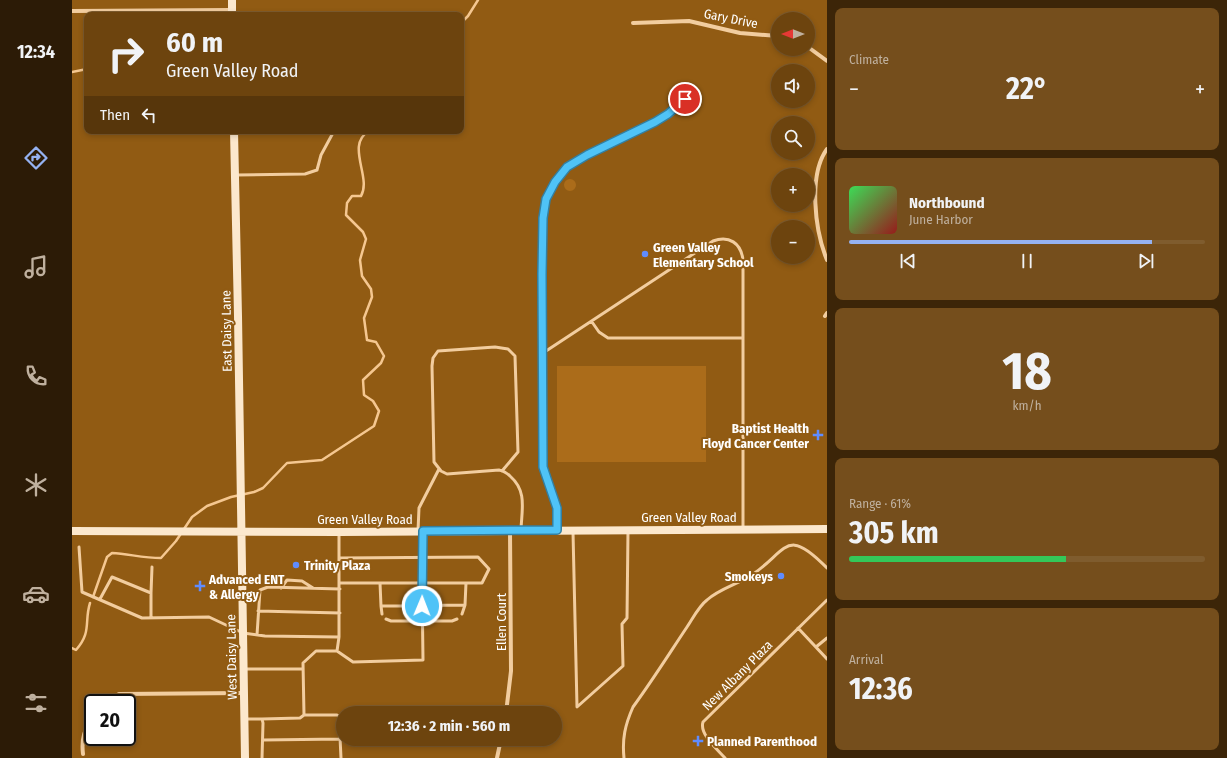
<!DOCTYPE html>
<meta charset="utf-8">
<style>
:root{--surface:#6d440e;--page:#754e1c;--text:#f1f3f6;--muted:#bfb09e;--line:#7f5c2e;--accent:#95b2f1}
body{margin:0;font-family:"Fira Sans Condensed",sans-serif;background:var(--page);color:var(--text);height:100vh;display:flex;flex-direction:column;font-size:15px;white-space:nowrap}
*{box-sizing:border-box;margin:0}
p{font-size:13px;color:var(--muted)}
.icon{flex:none;width:22px;height:22px;fill:none;stroke:currentColor;stroke-width:2;stroke-linecap:round;stroke-linejoin:round}
.map{position:relative;flex:1;overflow:hidden}
.sheet{display:flex;flex-direction:column;gap:8px;padding:8px;background:#3c2508;width:400px}
.sheet>*{flex:none}
.banner{position:absolute;left:12px;top:12px;width:380px;height:122px;border-radius:8px;box-shadow:0 2px 6px #0003,0 0 0 1px var(--line);background:#6d440e;color:var(--text);overflow:hidden}
.needle{width:26px;rotate:270deg}
.fabs{position:absolute;left:699px;top:12px;display:grid;gap:8px}
.fabs a{display:grid;place-items:center;width:44px;height:44px;border-radius:50%;background:var(--surface);box-shadow:0 2px 6px #0003,0 0 0 1px var(--line);font-size:20px}
.speed{position:absolute;left:12px;top:694px;display:flex;gap:8px;font-size:20px;font-weight:700;text-align:center}
.speed>*{display:grid;place-content:center;width:52px;height:52px;border-radius:50%;background:var(--surface);box-shadow:0 2px 6px #0003,0 0 0 1px var(--line);line-height:1}
.speed .limit{border:2px solid #111;border-radius:6px;background:#fff;color:#111}
.pin{position:absolute;display:grid;place-items:center;width:34px;height:34px;color:#fff;margin:-17px;border:2px solid #fff;border-radius:50%;box-shadow:0 1px 4px #0007}
.me{position:absolute;width:44px;margin:-22px;rotate:1deg;stroke-linejoin:round;filter:drop-shadow(0 0 3px #0008)}
.turn{display:flex;align-items:center;gap:14px;height:84px;padding:0 16px;font-size:18px}
.turn .icon{width:52px;height:52px;stroke-width:2.5}
.turn b{display:block;font-size:28px;line-height:34px}
.then{display:flex;align-items:center;height:38px;padding:0 16px;background:#0003;gap:8px;font-size:15px}
.big{font-size:30px;font-weight:700;line-height:1.1}
.sheet .tile{flex:1;display:flex;flex-direction:column;justify-content:center;gap:6px;min-width:0;padding:0 14px;border-radius:8px;background:var(--page)}
.sheet .dial{align-items:center;gap:0}
.dial b{font-size:52px;line-height:1}
.song{display:flex;align-items:center;gap:12px}
.cover{width:48px;height:48px;border-radius:6px;background:linear-gradient(135deg,hsl(130 70% 55%),hsl(0 70% 35%))}
.played{height:4px;border-radius:2px;background:linear-gradient(90deg,var(--accent) 85%,var(--line) 85%)}
.keys{display:flex;justify-content:space-around;direction:ltr}
.heat{display:flex;justify-content:space-between;align-items:center;font-size:22px;direction:ltr}
.charge{height:6px;border-radius:3px;background:linear-gradient(90deg,#34c759 61%,var(--line) 0)}
.trip{position:absolute;left:264px;top:706px;width:226px;height:40px;border-radius:20px;background:var(--surface);box-shadow:0 2px 6px #0003,0 0 0 1px var(--line);font-weight:700;line-height:40px;text-align:center}
main{display:flex;flex:1;min-height:0}
.tab-bar{display:flex;flex-direction:column;width:72px;justify-content:space-around;align-items:center;background:#2c1b06;color:var(--muted)}
.tab-bar .icon{width:28px;height:28px}
.tab-bar .active{color:var(--accent)}
.tab-bar b{font-size:18px;color:var(--text)}
.map>svg:first-child{display:block}
.green{fill:#ab6c1a}
.lines{fill:none;stroke-linecap:round;stroke-linejoin:round}
.stream{stroke:#f5c790;stroke-width:2.5}
.lane{stroke:#f2cd9f;stroke-width:3}
.street{stroke:#f2cd9f;stroke-width:4}
.secondary{stroke:#fce8cd;stroke-width:8}
.route-casing{stroke:#337fa1;stroke-width:10}
.route{stroke:#4fc3f7;stroke-width:7}
.poi-dot{fill:#5f8cff;stroke:#915b13;stroke-width:1.5}
.labels{text-anchor:middle;stroke-width:4;stroke-linejoin:round;paint-order:stroke}
.street-label{font-size:13px;fill:#fff;stroke:#915b13}
.poi-label{font-size:13px;font-weight:bold;fill:#fff;stroke:#915b13;text-anchor:start}
</style>
<main>
<nav class="tab-bar">
<b>12:34</b>
<svg class="icon active" aria-label="directions" viewBox="0 0 24 24"><path d="M12 3l9 9-9 9-9-9zM9 14v-3h6M13 9l2 2-2 2"/></svg>
<svg class="icon" aria-label="music" viewBox="0 0 24 24"><path d="M9 18V5l10-2v13"/><circle cx="6" cy="18" r="3"/><circle cx="16" cy="16" r="3"/></svg>
<svg class="icon" aria-label="phone" viewBox="0 0 24 24"><path d="M5 4h4l2 5-3 2q2 4 5 5l2-3 5 2v4C11 20 4 13 5 4z"/></svg>
<svg class="icon" aria-label="climate" viewBox="0 0 24 24"><path d="M12 3v18M4 7l16 10M4 17L20 7"/></svg>
<svg class="icon" aria-label="car" viewBox="0 0 24 24"><path d="M5 17H2v-5l4-1 3-4h7l3 4 3 1v5h-3M9 17h6M6 11h13"/><circle cx="7" cy="17" r="2"/><circle cx="17" cy="17" r="2"/></svg>
<svg class="icon" aria-label="filters" viewBox="0 0 24 24"><path d="M4 7h16M4 17h16"/><circle cx="9" cy="7" r="2"/><circle cx="15" cy="17" r="2"/></svg>
</nav>
<div class="map">
<svg width="755" height="758" viewBox="0 0 755 758">
<rect width="100%" height="100%" fill="#915b13"/>
<path class="green" d="M492 185a6 6 0 1 1 12 0a6 6 0 1 1-12 0Z
M634 366V462H485V366Z"/>
<g class="lines">
<path class="stream" d="M389 23 396 16 406 0
M0 72 15 69
M21 597 35 557 40 553C57 554 71 558 89 558L104 541 120 517 135 506 159 497 182 492 191 488 215 463 250 460 302 426 307 411 301 401 292 395 291 380 309 363 312 356 304 342 295 340 292 318 300 297 299 289 290 276 288 260 294 239 291 232 274 215 275 203 280 196H289C300 177 273 145 297 131
M0 648 4 650C20 632 12 622 18 603"/>
<path class="lane" d="M164 175 233 174 245 170 249 155 262 131
M520 322 527 332 536 338H671
M471 353 641 241C657 235 669 243 671 260V529
M430 471 446 452 443 356 436 349 423 347 366 351 361 358 360 366 362 462 369 471 375 474 427 470C432 471 435 473 438 476 455 491 450 508 449 529
M485 530V508L471 467 470 274 471 218 474 199 483 182 495 167 515 155 589 119 620 91
M346 531 347 508 367 469
M501 532 505 707 551 666 550 624 555 618 556 531
M7 547 10 592 70 618 137 617 171 633 193 636 267 637V534
M268 583H350L351 533
M308 583 309 606 393 605
M209 588 215 580 230 581 241 588
M79 593 80 567
M28 599 40 577 79 593V618
M309 606 310 614
M186 611 268 613
M390 614 393 605 394 583
M314 619 319 621H380L385 619
M726 628 755 659
M185 635 188 590 196 587 268 589
M267 637 265 651 281 662 351 660 350 583H410L417 569 406 557 268 558
M744 647 755 638
M172 669H231
M232 715H265L267 716 269 758
M173 719H190L191 723 190 758
M190 719 228 718 232 715 231 663 244 651H265
M191 740 269 739
M552 758C550 739 553 725 561 707 580 681 597 654 615 627 621 618 627 606 635 600 647 589 666 584 680 575 716 550 714 526 755 568
M653 758C646 750 627 734 631 722L755 600"/>
<path class="street" d="M0 11 160 10
M561 23 617 21 668 33 706 36
M736 47 755 61
M755 149C736 175 743 231 755 260
M753 316 755 313
M32 703 47 694 172 693
M434 713 439 671 438 531
M11 754C9 738 13 729 21 716
M425 758 429 739"/>
<path class="secondary" d="M160 0V15
M162 131 166 316 173 758
M0 531 267 532 755 529"/>
</g>
<g class="lines">
<defs>
<path id="route" d="M350 606 351 531 485 530V508L471 467 470 274 471 218 474 199 483 182 495 167 515 155 583 122 596 114 613 99"/>
</defs>
<use href="#route" class="route-casing"/>
<use href="#route" class="route"/>
</g>
<g class="poi-dot">
<circle cx="573" cy="254" r="4"/>
<path d="M744 429h4v4h4v4h-4v4h-4v-4h-4v-4h4z"/>
<circle cx="224" cy="565" r="4"/>
<circle cx="709" cy="576" r="4"/>
<path d="M126 580h4v4h4v4h-4v4h-4v-4h-4v-4h4z"/>
<path d="M624 735h4v4h4v4h-4v4h-4v-4h-4v-4h4z"/>
</g>
<g class="labels">
<g class="street-label">
<text transform="translate(659 18) rotate(11)" y="5">Gary Drive</text>
<text transform="translate(154 331) rotate(-91)" y="5">East Daisy Lane</text>
<text x="617" y="522">Green Valley Road</text>
<text x="293" y="524">Green Valley Road</text>
<text transform="translate(429 622) rotate(-90)" y="5">Ellen Court</text>
<text transform="translate(159 657) rotate(-91)" y="5">West Daisy Lane</text>
<text transform="translate(665 675) rotate(-45)" y="5">New Albany Plaza</text>
</g>
<g class="poi-label">
<text x="581" y="252">Green Valley<tspan x="581" dy="15">Elementary School</tspan></text>
<text x="737" y="433" text-anchor="end">Baptist Health<tspan x="737" dy="15">Floyd Cancer Center</tspan></text>
<text x="232" y="570">Trinity Plaza</text>
<text x="701" y="581" text-anchor="end">Smokeys</text>
<text x="137" y="584">Advanced ENT<tspan x="137" dy="15">&amp; Allergy</tspan></text>
<text x="635" y="746">Planned Parenthood</text>
</g>
</g>
</svg>
<div class="fabs">
<a><svg class="needle" viewBox="-14 -14 28 28"><path d="M0-13l5 13h-10z" fill="#e53935"/><path d="M0 13l5-13h-10z" fill="#bfb09e"/></svg></a>
<a><svg class="icon" aria-label="sound" viewBox="0 0 24 24"><path d="M4 9h4l5-4v14l-5-4H4zM17 9q2 3 0 6"/></svg></a>
<a><svg class="icon" aria-label="search" viewBox="0 0 24 24"><circle cx="10" cy="10" r="6"/><path d="M15 15l6 6"/></svg></a>
<a>+</a>
<a>−</a>
</div>
<div class="speed"><div class="limit">20</div></div>
<div class="pin" style="left:613px;top:99px;background:#d93025"><svg class="icon" aria-label="arrive" viewBox="0 0 24 24"><path d="M6 21V4h12l-3 4 3 4H6"/></svg></div>
<svg class="me" style="left:350px;top:606px" viewBox="-20 -20 40 40"><circle r="17" fill="#4fc3f7" stroke="#fff" stroke-width="3"/><path d="M0-11L8 9 0 5-8 9z" fill="#fff"/></svg>
<div class="trip">12:36 · 2 min · 560 m</div>
<div class="banner">
<div class="turn"><svg class="icon" aria-label="right" viewBox="0 0 24 24"><path d="M7 20v-9h11M14 6l5 5-5 5"/></svg><div><b>60 m</b>Green Valley Road</div></div>
<div class="then">Then<svg class="icon" aria-label="left" viewBox="0 0 24 24"><path d="M17 20v-9H6M10 6l-5 5 5 5"/></svg></div>
</div>
</div>
<section class="sheet">
<div class="tile"><p>Climate</p>
<div class="heat"><a>−</a><b class="big">22°</b><a>+</a></div>
</div>
<div class="tile">
<div class="song"><i class="cover"></i><div><b>Northbound</b><p>June Harbor</p></div></div>
<div class="played"></div>
<div class="keys"><svg class="icon" aria-label="previous" viewBox="0 0 24 24"><path d="M18 5L8 12l10 7zM5 5v14"/></svg><svg class="icon" aria-label="pause" viewBox="0 0 24 24"><path d="M8 5v14M16 5v14"/></svg><svg class="icon" aria-label="next" viewBox="0 0 24 24"><path d="M6 5l10 7-10 7zM19 5v14"/></svg></div>
</div>
<div class="tile dial"><b>18</b><p>km/h</p></div>
<div class="tile"><p>Range · 61%</p><b class="big">305 km</b><div class="charge"></div></div>
<div class="tile"><p>Arrival</p><b class="big">12:36</b></div>
</section>
</main>
